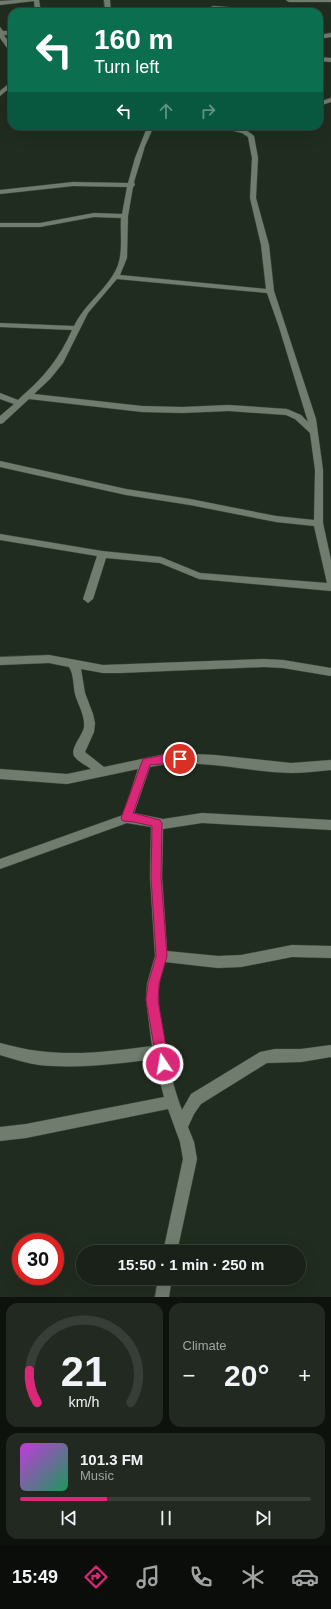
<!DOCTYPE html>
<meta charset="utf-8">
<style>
:root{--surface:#192118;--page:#222921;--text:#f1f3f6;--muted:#9fa3a2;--line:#373e37;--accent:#db2777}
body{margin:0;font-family:Helvetica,sans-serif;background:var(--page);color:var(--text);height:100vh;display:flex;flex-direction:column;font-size:15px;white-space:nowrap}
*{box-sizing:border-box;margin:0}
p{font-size:13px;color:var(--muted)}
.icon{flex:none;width:22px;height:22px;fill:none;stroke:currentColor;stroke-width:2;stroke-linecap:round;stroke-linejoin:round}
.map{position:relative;height:1297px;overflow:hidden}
.details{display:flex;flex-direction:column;gap:6px;padding:6px;background:#0e120d;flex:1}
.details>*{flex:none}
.top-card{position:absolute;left:8px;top:8px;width:315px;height:122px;border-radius:12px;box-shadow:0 4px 16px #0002,0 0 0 1px var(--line);background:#0b6e4f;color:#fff;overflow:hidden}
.speed{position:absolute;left:12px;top:1233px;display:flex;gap:8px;font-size:20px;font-weight:700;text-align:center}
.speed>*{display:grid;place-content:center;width:52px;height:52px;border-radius:50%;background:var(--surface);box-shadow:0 4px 16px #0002,0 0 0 1px var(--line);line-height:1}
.speed .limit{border:6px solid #d22;background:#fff;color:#111}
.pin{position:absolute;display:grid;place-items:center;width:34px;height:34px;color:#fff;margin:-17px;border:2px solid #fff;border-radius:50%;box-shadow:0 1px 4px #0007}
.me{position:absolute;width:44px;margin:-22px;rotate:348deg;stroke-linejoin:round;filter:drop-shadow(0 0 3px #0008)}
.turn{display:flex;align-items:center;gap:14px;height:84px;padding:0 20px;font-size:18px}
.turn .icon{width:52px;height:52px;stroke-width:2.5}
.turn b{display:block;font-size:28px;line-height:34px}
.lanes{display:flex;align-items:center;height:38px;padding:0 20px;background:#0003;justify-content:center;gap:20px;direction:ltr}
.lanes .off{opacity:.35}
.big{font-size:30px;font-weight:800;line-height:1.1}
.details .widget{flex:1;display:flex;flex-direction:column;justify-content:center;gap:6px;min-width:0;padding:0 14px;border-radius:12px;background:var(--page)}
.details .dial{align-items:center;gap:0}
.dial svg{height:104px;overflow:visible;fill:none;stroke:var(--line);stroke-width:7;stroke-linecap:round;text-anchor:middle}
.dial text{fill:var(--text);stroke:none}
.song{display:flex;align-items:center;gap:12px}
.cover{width:48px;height:48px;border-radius:6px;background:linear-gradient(135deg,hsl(290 70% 55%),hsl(150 70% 35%))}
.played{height:4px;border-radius:2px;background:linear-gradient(90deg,var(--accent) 30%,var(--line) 30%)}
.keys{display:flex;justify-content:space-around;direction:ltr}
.heat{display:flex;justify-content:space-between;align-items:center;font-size:22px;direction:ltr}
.details .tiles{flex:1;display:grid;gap:6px;grid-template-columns:1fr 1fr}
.widget:last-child{grid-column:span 2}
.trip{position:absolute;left:76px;top:1245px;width:230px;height:40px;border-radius:20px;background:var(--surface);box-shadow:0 4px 16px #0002,0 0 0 1px var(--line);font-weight:800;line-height:40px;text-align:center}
.tabs{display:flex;height:64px;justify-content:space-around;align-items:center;background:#0a0d0a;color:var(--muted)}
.tabs .icon{width:28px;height:28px}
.tabs .on{color:var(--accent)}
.tabs b{font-size:18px;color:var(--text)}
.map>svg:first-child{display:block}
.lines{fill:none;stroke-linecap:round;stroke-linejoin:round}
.minor-casing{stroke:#3d473d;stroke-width:1}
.minor{fill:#6f7c6e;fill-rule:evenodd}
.route{fill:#db2777;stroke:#8e194d}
</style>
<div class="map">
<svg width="331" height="1297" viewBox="0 0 331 1297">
<rect width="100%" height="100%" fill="#212c20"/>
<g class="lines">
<defs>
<path id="minor" d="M15 0H39L41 12H35L34 1 0 5V1Z
M104 0H110L111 12H105Z
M286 0H331V2H289Z
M213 6 228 7 239 12 211 9 210 8Z
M0 27 3 31H12V35H4L12 47V53L10 52 0 38Z
M331 33V37L319 39V35Z
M319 57 331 58V62L319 61Z
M12 81V86L0 96V91Z
M331 98V102L319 106V102Z
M124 126H154L145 146 134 182 135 185 133 187 128 216 127 258 120 275 266 289 261 245 250 198 252 158 248 137 242 133 213 126C227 126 244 126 254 136L258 158 256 198 269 245 274 291 316 419 323 470V523L331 560V591L199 579 160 563 106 558 93 599 88 603 83 599 97 556 0 540V534L102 551 161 557 200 573 327 583 314 526 276 522 190 505 126 495 0 467V461L126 489 190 499 276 516 314 520 315 470 310 433 295 419 286 415 229 411 182 413 142 412 29 399 3 423 0 424V416L14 404 0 399V393L18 400 21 397C44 377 59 359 72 330L0 327V323L74 326C85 303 110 287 118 265 123 250 120 233 121 218L94 217 40 227H0V223H40L94 213 122 214 127 187 73 186 0 194V190L73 182 128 183 135 158 146 130 127 128ZM117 279 267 293 279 327 308 422 301 415 287 409 229 405 182 407 142 406 34 394 50 379 63 363 88 313Z
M49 655 103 665 264 659 283 660 331 668V676L283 668 264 667 120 673H103L81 669 85 693 93 714 95 723 94 732 85 752 104 767 170 753 215 755 291 763 331 760V770C318 771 304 773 291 773 243 772 199 757 150 767L134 813 163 819 202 813 331 820V830L202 823 163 829 162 877 167 951 218 956 241 955 292 945 331 946V958L292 957 241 967 218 968 165 962C163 970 160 978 159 986 156 1020 170 1078 182 1110L191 1094 260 1052 275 1049H301L331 1045V1057L301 1062 267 1063 201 1104 194 1114 188 1127 194 1142 197 1159 177 1252H163L183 1159 180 1142 168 1109 26 1138 0 1141V1127L26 1124 164 1097 154 1059C117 1064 78 1069 39 1065 26 1063 13 1059 0 1055V1043C13 1046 26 1050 39 1051 76 1056 115 1051 152 1046L146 1000 147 984 155 956 150 877 151 827 127 823 0 869V859L123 815 138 769 67 784 0 779V769L67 774 91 769C87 766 77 761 74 756 70 748 83 735 84 727 85 715 78 705 75 694 73 685 74 675 69 667L49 663 0 665V657Z
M158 1278H172L169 1297H155Z"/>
</defs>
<use href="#minor" class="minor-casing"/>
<use href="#minor" class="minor"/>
</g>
<path class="route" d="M170 754 183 756 185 759 183 762 150 765 133 813 160 820 162 823 161 877 167 956 159 984 158 1000 169 1064 167 1069 163 1070 158 1069 157 1064 146 1000 148 984 156 956 151 877 152 826 134 822 123 821 121 818 143 759Z"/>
</svg>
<div class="speed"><div class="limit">30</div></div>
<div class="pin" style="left:180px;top:759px;background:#d93025"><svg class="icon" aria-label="arrive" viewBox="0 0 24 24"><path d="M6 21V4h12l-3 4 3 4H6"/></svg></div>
<svg class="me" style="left:163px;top:1064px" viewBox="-20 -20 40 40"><circle r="17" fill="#db2777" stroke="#fff" stroke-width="3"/><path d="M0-11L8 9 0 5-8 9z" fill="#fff"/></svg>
<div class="trip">15:50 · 1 min · 250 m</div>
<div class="top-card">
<div class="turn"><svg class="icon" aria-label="left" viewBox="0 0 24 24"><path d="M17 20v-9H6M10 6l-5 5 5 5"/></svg><div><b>160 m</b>Turn left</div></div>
<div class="lanes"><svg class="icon" aria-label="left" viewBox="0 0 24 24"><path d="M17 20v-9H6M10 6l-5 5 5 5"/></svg><svg class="icon off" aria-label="ahead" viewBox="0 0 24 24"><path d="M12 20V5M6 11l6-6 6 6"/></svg><svg class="icon off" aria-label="right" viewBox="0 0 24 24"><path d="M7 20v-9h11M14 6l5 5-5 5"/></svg></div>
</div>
</div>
<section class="details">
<div class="tiles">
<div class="widget dial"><svg viewBox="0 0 100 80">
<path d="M14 69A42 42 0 1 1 86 69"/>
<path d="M14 69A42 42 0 0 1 8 44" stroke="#db2777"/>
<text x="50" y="56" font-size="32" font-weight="700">21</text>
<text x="50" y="72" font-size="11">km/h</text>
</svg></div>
<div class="widget"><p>Climate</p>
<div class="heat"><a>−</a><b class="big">20°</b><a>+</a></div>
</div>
<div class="widget">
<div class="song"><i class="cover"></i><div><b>101.3 FM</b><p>Music</p></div></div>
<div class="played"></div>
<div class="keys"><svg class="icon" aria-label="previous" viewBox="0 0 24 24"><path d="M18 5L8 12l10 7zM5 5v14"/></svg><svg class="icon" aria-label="pause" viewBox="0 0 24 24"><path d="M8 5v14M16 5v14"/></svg><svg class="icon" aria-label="next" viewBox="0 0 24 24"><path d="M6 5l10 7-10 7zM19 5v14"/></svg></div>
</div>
</div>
</section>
<nav class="tabs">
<b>15:49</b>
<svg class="icon on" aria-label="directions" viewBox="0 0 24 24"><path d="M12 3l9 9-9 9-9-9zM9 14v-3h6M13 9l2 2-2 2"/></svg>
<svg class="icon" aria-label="music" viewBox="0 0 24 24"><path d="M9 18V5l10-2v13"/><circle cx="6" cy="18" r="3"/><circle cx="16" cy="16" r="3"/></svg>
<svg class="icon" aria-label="phone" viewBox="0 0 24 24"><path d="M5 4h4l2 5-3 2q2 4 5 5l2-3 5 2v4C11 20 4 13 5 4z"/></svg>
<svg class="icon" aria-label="climate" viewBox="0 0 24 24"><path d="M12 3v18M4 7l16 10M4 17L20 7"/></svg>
<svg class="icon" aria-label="car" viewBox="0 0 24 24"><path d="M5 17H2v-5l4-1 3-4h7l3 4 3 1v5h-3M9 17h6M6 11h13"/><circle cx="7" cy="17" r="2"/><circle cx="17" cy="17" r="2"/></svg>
</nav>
